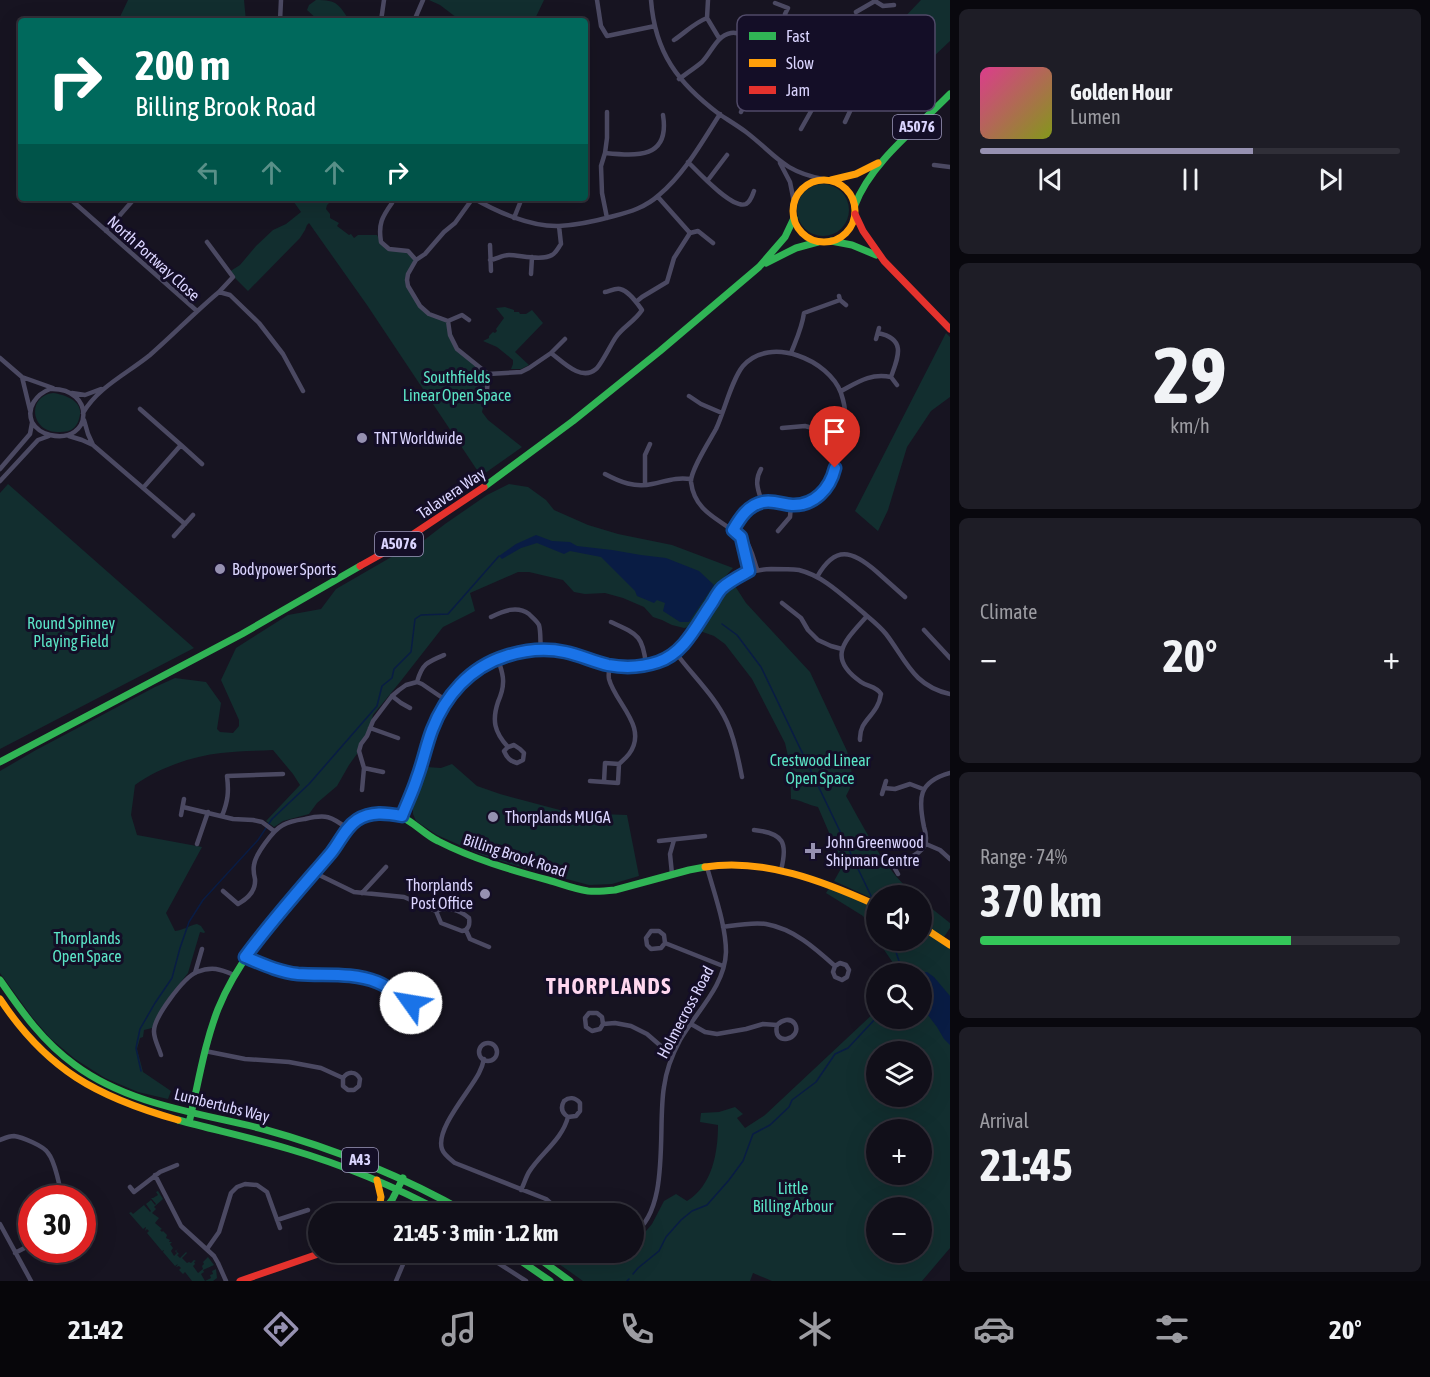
<!DOCTYPE html>
<meta charset="utf-8">
<style>
:root{--surface:#110f19;--page:#1e1d26;--text:#f1f3f6;--muted:#9c9ca2;--line:#302f38;--accent:#9691b1}
body{margin:0;font-family:"Asap Condensed",sans-serif;background:var(--page);color:var(--text);height:100vh;display:flex;flex-direction:column;font-size:22px;white-space:nowrap}
*{box-sizing:border-box;margin:0}
p{font-size:20px;color:var(--muted)}
.icon{flex:none;width:33px;height:33px;fill:none;stroke:currentColor;stroke-width:2;stroke-linecap:round;stroke-linejoin:round}
.map{position:relative;flex:1;overflow:hidden}
.panel{display:flex;flex-direction:column;gap:9px;padding:9px;background:#09080e;width:480px}
.panel>*{flex:none}
.banner{position:absolute;left:18px;top:18px;width:570px;height:183px;border-radius:6px;box-shadow:0 6px 24px #0002,0 0 0 2px var(--line);background:#00695c;color:#fff;overflow:hidden}
.tools{position:absolute;left:866px;top:885px;display:grid;gap:12px}
.tools a{display:grid;place-items:center;width:66px;height:66px;border-radius:50%;background:var(--surface);box-shadow:0 6px 24px #0002,0 0 0 2px var(--line);font-size:30px}
.speed{position:absolute;left:18px;top:1185px;display:flex;gap:12px;font-size:30px;font-weight:700;text-align:center}
.speed>*{display:grid;place-content:center;width:78px;height:78px;border-radius:50%;background:var(--surface);box-shadow:0 6px 24px #0002,0 0 0 2px var(--line);line-height:1}
.speed .limit{border:9px solid #d22;background:#fff;color:#111}
.pin{position:absolute;display:grid;place-items:center;width:51px;height:51px;color:#fff;margin:-62px -26px;border-radius:50% 50% 50% 0;rotate:-45deg;box-shadow:0 0 6px #0007}
.pin .icon{rotate:45deg}
.me{position:absolute;width:66px;margin:-33px;rotate:302deg;stroke-linejoin:round;filter:drop-shadow(0 0 4px #0008)}
.turn{display:flex;align-items:center;gap:21px;height:126px;padding:0 18px;font-size:27px}
.turn .icon{width:78px;height:78px;stroke-width:2.5}
.turn b{display:block;font-size:42px;line-height:51px}
.lanes{display:flex;align-items:center;height:57px;padding:0 18px;background:#0003;justify-content:center;gap:30px;direction:ltr}
.lanes .off{opacity:.35}
.big{font-size:45px;font-weight:700;line-height:1.1}
.panel .tile{flex:1;display:flex;flex-direction:column;justify-content:center;gap:9px;min-width:0;padding:0 21px;border-radius:9px;background:var(--page)}
.panel .dial{align-items:center;gap:0}
.dial b{font-size:78px;line-height:1}
.song{display:flex;align-items:center;gap:18px}
.cover{width:72px;height:72px;border-radius:9px;background:linear-gradient(135deg,hsl(330 70% 55%),hsl(70 70% 35%))}
.played{height:6px;border-radius:3px;background:linear-gradient(90deg,var(--accent) 65%,var(--line) 65%)}
.keys{display:flex;justify-content:space-around;direction:ltr}
.heat{display:flex;justify-content:space-between;align-items:center;font-size:33px;direction:ltr}
.charge{height:9px;border-radius:4px;background:linear-gradient(90deg,#34c759 74%,var(--line) 0)}
.trip{position:absolute;left:308px;top:1203px;width:336px;height:60px;border-radius:30px;background:var(--surface);box-shadow:0 6px 24px #0002,0 0 0 2px var(--line);font-weight:700;line-height:60px;text-align:center}
.tab-bar{display:flex;height:96px;justify-content:space-around;align-items:center;background:#07060a;color:var(--muted)}
.tab-bar .icon{width:42px;height:42px}
.tab-bar .on{color:var(--accent)}
.tab-bar b{font-size:27px;color:var(--text)}
main{display:flex;flex:1;min-height:0}
.map>svg:first-child{display:block}
.green{fill:#122e2f;fill-rule:evenodd}
.water{fill:#091c44}
.lines{fill:none;stroke-linecap:round;stroke-linejoin:round}
.stream{stroke:#091c44;stroke-width:1.5}
.street{stroke:#4b4962;stroke-width:4.5}
.fast{stroke:#30b455;stroke-width:7}
.slow{stroke:#ff9f0a;stroke-width:7}
.jam{stroke:#e5322d;stroke-width:7}
.route-casing{stroke:#114b97;stroke-width:15}
.route{stroke:#1a73e8;stroke-width:10}
.poi-dot{fill:#9691b1;stroke:#140e27;stroke-width:2}
.labels{text-anchor:middle;stroke-width:6;stroke-linejoin:round;paint-order:stroke}
.shield{fill:#140e27;stroke:#9f99be;stroke-width:1.5}
.shield-label{font-size:15px;font-weight:bold;fill:#dbd5ff}
.street-label{font-size:16px;fill:#dbd5ff;stroke:#140e27}
.park-label{font-size:16px;fill:#5be5c7;stroke:#140e27}
.poi-label{font-size:16px;fill:#dbd5ff;stroke:#140e27;text-anchor:start}
.district-label{font-size:22px;font-weight:bold;letter-spacing:1.5px;fill:#ffd7ef;stroke:#140e27}
.key{fill:#140e27;stroke:#504a68;stroke-width:1.5}
.key-label{font-size:16px;fill:#dbd5ff}
</style>
<main>
<div class="map">
<svg width="950" height="1281" viewBox="0 0 950 1281">
<rect width="100%" height="100%" fill="#171421"/>
<path class="green" d="M128 0H244L246 21H118Z
M316 0C338 0 338 4 350 21H319L307 10 309 5Z
M429 0H544L534 21H461L440 5Z
M921 0H950V41L911 78 893 65 896 55 880 43Z
M797 210a26 26 0 1 1 52 0a26 26 0 1 1-52 0Z
M291 198H334L327 205 326 209 330 214V218L339 223 337 226 349 235 351 234 354 238 358 235H377L381 242 389 249H402L416 260 407 280 420 306 428 314 448 321 457 349 488 374 487 391 482 412 488 420 522 447 481 476 367 305 309 223 307 225 305 230 300 238 248 291 229 272 240 265 256 246 273 230 286 224 301 212Z
M505 307 514 310V312H519L520 314H526L532 310 543 323 515 352 529 365 521 369H511L513 364V360L497 347 483 341 489 338V336L493 332 495 333 497 331 496 329 504 318 496 308Z
M946 333 950 337V397L931 411 907 447 888 510 878 531 855 511Z
M53 393C67 395 85 402 79 419 78 423 75 428 71 430 67 432 61 432 57 432 30 431 27 396 53 393Z
M8 484 194 648 0 749V493Z
M509 484 528 487 546 500 554 510 588 525 618 534 672 545 733 568 723 579 689 627 684 628 672 625 662 620 653 617 644 607 623 598 605 593 585 594 574 592 563 580 529 572H518L470 593 475 611 443 627 400 682 373 715 370 728 359 751 349 765 337 786 317 803 309 814 283 821 274 827 266 821 300 785 293 774 273 750C256 751 238 751 221 753 193 756 158 768 135 785L131 815 137 835 202 847 166 913 175 931C184 930 188 926 197 924L201 926 205 932 204 933 200 932 188 973 166 1001 152 1028 144 1030 143 1037 140 1038 137 1049 143 1072 171 1091 168 1099 138 1092 105 1078 75 1059 50 1038 32 1017 0 973V771L36 750 155 687 175 678 206 682 221 703 217 729 220 732 233 733 239 726V720L221 680 236 648 288 615 321 609 336 589 400 552 423 541 445 524 487 495Z
M735 586 746 603 810 672 847 751 851 766 852 779 850 788 846 796C866 831 884 869 915 895L876 896V900L834 881 843 865 818 807C807 805 802 800 791 799L790 765 785 743 752 679 725 644 714 636 700 631C710 614 719 598 735 586Z
M452 764 477 786 500 794 571 813 627 815 639 876 612 884 589 885 510 864 482 855 437 835 416 821 413 814V808L426 767 441 768Z
M831 885 876 905V937L863 916 826 893Z
M921 900 950 923V928L944 937 921 923Z
M921 926 950 945V1248L922 1281H772L753 1273 750 1281H583L545 1254 546 1252H633V1242L640 1238 652 1224 664 1201 676 1194 687 1201C712 1186 718 1153 718 1125L700 1122 701 1113 719 1112 735 1107 743 1114 737 1118 745 1128 765 1115 876 1011V1018H921V974L900 973 878 941 921 940ZM876 1052H921V1096H876ZM876 1130H921V1174H876ZM876 1208H921V1252H876Z
M158 1191 163 1199 154 1207 156 1209 152 1213 159 1218 155 1223 162 1229 160 1230 162 1232 163 1231 167 1235 166 1238 170 1240 169 1242H172L170 1244 173 1248 171 1251 174 1256 177 1253 175 1251 178 1249 176 1251 179 1254 177 1255 180 1258 186 1252 187 1253 182 1258 187 1263 189 1262 191 1263 194 1260 196 1261 194 1262 195 1264 193 1266 198 1273 203 1269 202 1266 204 1264 203 1262 208 1257 214 1265 203 1270 204 1272 201 1274 205 1281 211 1278 210 1275 213 1274 212 1271 216 1269 217 1278 213 1281H192L185 1272 183 1274 179 1270 181 1268 179 1266 176 1267 178 1264 175 1266 163 1252 164 1250 162 1251 147 1233 149 1231 147 1229 145 1231 146 1227 143 1229 129 1213 131 1212 133 1214 144 1205 150 1212 151 1211 146 1204 151 1200 155 1205 156 1204 151 1198H153L158 1195 156 1192Z"/>
<path class="water" d="M536 535 552 541 570 542 577 546 612 550 641 555 666 558 699 571 714 585 689 622H680L663 611 665 603 657 600 654 603 637 596 635 591 601 557 570 551 564 554 537 543 521 548 502 559 499 556 516 544Z
M914 969 919 973 927 972 934 977 950 996V1045L944 1039 937 1027 921 1006V974L908 973Z"/>
<g class="lines">
<path class="stream" d="M722 624 737 635 761 667 873 900
M892 940 900 964 908 973
M141 1071 136 1048 140 1029 155 1003 172 978 180 948 189 922 203 900 258 840 272 819 309 784 377 706 382 686 392 678 394 669 411 652 415 619 421 615 448 614 499 556
M633 1274 638 1268 659 1251 666 1237 681 1220 692 1211 707 1205 729 1180 743 1161 753 1134 770 1125 789 1107 792 1100 816 1082 835 1054 848 1048 876 1018
M627 1281 629 1279"/>
<path class="street" d="M597 0 601 26 607 36 655 26
M651 0C655 53 678 83 719 114 728 120 738 126 746 132 776 155 782 171 823 179
M708 0 707 18 719 38
M775 3 788 8 785 14 787 22 815 46
M856 12 875 1 883 6 894 5
M280 21 281 0
M381 21 384 0
M414 21 423 0
M674 40C686 32 694 23 707 18
M679 79C687 73 695 68 702 62 712 52 716 36 731 33 746 30 768 56 780 66 796 80 810 84 828 93 837 97 844 102 852 107
M797 79 825 25
M607 112V138L605 153 601 166 602 193 607 218
M741 112C746 103 745 94 748 84 752 72 759 63 766 54
M845 122 852 107 866 90 874 69
M801 129 823 90
M605 153C637 156 670 159 663 115
M688 162C698 172 733 210 746 204 751 201 752 196 754 191
M780 163 790 182 794 202
M934 165 950 167
M708 180 727 155
M69 198 197 311
M473 198C497 212 531 227 559 226 578 225 596 221 614 216 630 212 646 207 659 195 685 173 702 142 720 114
M392 203C382 217 378 224 381 242L389 249 408 251 416 260
M514 218 522 198
M106 231 135 198
M690 233 698 231 713 243
M207 242 233 277 219 292
M490 245 491 271
M490 260C497 259 502 255 509 255 520 255 542 261 552 255 556 253 558 248 561 244L559 226
M531 274 532 257
M839 296 840 300 846 305
M636 302 642 297 667 282 674 258 690 233 658 197
M469 320 462 315 448 321 429 314 420 306 408 286 407 280 408 274 416 260 425 254 444 232 455 223 473 198
M448 321 450 335 457 349 488 374 521 372 529 368 551 353C562 361 581 382 596 369 601 365 611 344 616 337 623 327 635 321 642 310 637 303 629 291 620 289 615 288 610 291 605 292
M876 339 879 328
M551 353 565 339
M791 353C796 340 802 328 804 313L840 300
M0 358 22 377 53 388
M22 377 30 410
M891 377 897 385
M50 389C96 387 93 445 50 435 42 433 36 429 32 422 26 407 37 394 50 389Z
M487 391 488 374
M841 391C858 382 870 373 891 377 898 357 907 339 878 333
M72 393 85 395 101 389
M689 396 701 404 722 413
M140 409 181 445
M83 413C98 387 128 373 150 355 173 335 195 312 219 292L230 295 259 323 283 354 303 391
M84 420 88 434 93 445
M782 428 805 426 842 436
M69 436 82 440 93 445 185 524
M0 469 30 434 32 423
M761 469C754 481 758 490 762 502
M605 474C620 482 635 488 652 484 667 481 675 477 691 479
M0 481 38 440 49 436
M645 485V455L650 444
M143 488 181 445 202 464
M733 530C740 519 747 507 761 503 770 500 780 503 789 504 805 506 823 497 830 482 836 471 844 433 845 420 846 411 844 402 841 393 829 360 770 335 743 366 732 379 724 412 716 429 710 440 690 471 691 482 695 515 724 520 745 540 751 546 754 561 757 569
M778 531 790 517 791 505
M174 536 193 515
M740 537 749 571
M817 577C835 545 852 550 877 572 886 580 895 588 905 597
M782 603 801 618 808 630 818 640 831 646 842 649
M491 617C503 611 517 605 529 614 532 617 537 621 539 625 541 632 540 643 541 650
M611 622C637 634 643 635 646 665
M924 630 950 658
M676 653C692 675 715 696 727 722 735 739 738 758 742 777
M498 659C500 666 504 675 503 683 503 689 501 695 498 702 492 720 494 732 508 747L514 745 520 749 524 753 523 760 517 763C510 761 507 758 504 751L508 747
M610 665C609 670 608 674 609 679 615 703 649 727 629 754 626 758 622 761 619 764
M417 682C422 664 427 662 444 655
M392 696 401 703 410 708
M370 728 398 738
M860 740C859 722 873 717 878 704 880 701 880 697 881 694 876 686 868 687 861 682 825 657 846 640 867 616
M364 768 383 772
M590 781 618 783 619 764 605 763 604 782
M884 788 895 789 910 784 923 789
M362 790 364 768 359 751 361 744 367 736 373 721 392 696 399 690 406 685 417 682 422 684 447 701
M882 794 886 781
M183 807 233 819 253 820 262 822 274 831
M181 815 184 799
M222 816C228 801 229 792 227 776L283 774
M402 816C407 803 413 791 417 778 424 758 429 737 437 718 451 687 479 664 511 654 531 649 553 648 573 654 602 662 633 674 662 660 712 637 701 571 771 569 780 569 790 569 799 570 823 576 841 594 859 609 868 617 879 625 886 634 906 660 913 686 950 694
M754 830C784 833 788 843 781 870
M659 841 705 836
M197 844 208 812
M926 844 940 850 950 859
M890 860 898 874
M894 867C903 861 920 855 925 845 927 839 926 833 924 827 918 798 918 782 950 773
M313 872 354 892 404 897 436 911 441 923 462 931C469 930 470 924 469 918 460 910 447 906 436 911
M672 874 670 854 674 840
M223 891 238 904C247 899 256 891 255 879 254 875 253 870 254 865 255 855 273 830 283 825 290 821 298 820 305 819 326 814 331 816 348 829
M362 893 386 867
M723 927C737 925 752 922 766 924 794 929 815 948 835 966L840 963 846 965 849 970 847 977 842 980 835 977 833 972 835 966
M466 930 470 939 489 947
M665 943 664 935 659 931H651L646 938 647 945 651 949 661 948 665 943 723 966
M245 957C262 964 279 972 298 974 324 976 352 972 377 982 382 984 389 988 393 992 398 996 398 1000 405 1005L412 1003 414 998 413 992 406 989 395 993
M195 973 202 949
M603 1024 602 1017 597 1013H589L585 1018 586 1027 592 1031 600 1029 603 1024 615 1023 631 1026 647 1034 662 1047 674 1052
M691 1024 705 1032 717 1034 746 1029 763 1024 777 1025C782 1020 790 1017 795 1024 803 1039 772 1048 777 1025
M479 1052a9 9 0 1 1 18 0a9 9 0 1 1-18 0Z
M205 1051 245 1059 289 1062 321 1068 343 1078C348 1071 356 1071 360 1079L359 1086 354 1090H348L343 1086V1078
M161 1055C159 1048 154 1039 154 1032 153 1018 184 977 197 972 212 966 220 969 234 975
M484 1059C483 1064 481 1069 479 1073 470 1091 435 1129 442 1149 444 1155 450 1159 455 1163L546 1199 556 1208 558 1214
M0 1140C5 1138 9 1136 14 1136 22 1137 44 1146 48 1153 54 1160 62 1190 60 1198
M155 1175 181 1226 214 1256 218 1263 226 1281
M130 1187 134 1192 160 1172 177 1165
M521 1190C524 1184 526 1177 529 1172 541 1153 562 1140 568 1117 562 1113 560 1108 564 1101 569 1097 575 1097 580 1103V1111L576 1116 568 1117
M277 1220 308 1210
M0 1224 31 1281
M633 1234C671 1210 657 1126 664 1087 666 1071 672 1055 680 1040 696 1012 725 986 726 952 726 925 714 893 707 867
M207 1249 219 1232 231 1193 237 1187 245 1184 257 1185 267 1192 280 1228
M481 1252 526 1281
M15 1253 32 1244
M522 1262 526 1252
M396 1281 404 1262V1252"/>
<path class="fast" d="M855 205C871 162 918 127 950 94
M831 241 852 245 876 255
M766 263 796 248 818 242
M484 487 573 421 660 351 759 267 785 237 794 218
M0 762 242 634 360 566
M0 980C22 1012 43 1042 75 1065 129 1105 200 1113 263 1129 336 1149 404 1177 469 1214
M178 1120C215 1130 252 1138 289 1149 344 1165 396 1187 446 1214
M189 1123C198 1085 204 1045 218 1009 243 947 292 903 332 852 340 842 345 827 357 820 368 812 383 812 396 815 412 819 423 834 438 841 473 859 511 870 548 880 562 884 574 889 588 891 597 892 606 891 615 890L689 870 705 867
M381 1214 392 1200 403 1178
M508 1252 550 1281
M530 1252 570 1281"/>
<path class="slow" d="M831 180 856 174 878 163
M793 211a31 31 0 1 1 62 0a31 31 0 1 1-62 0Z
M705 867C764 858 823 881 876 905
M921 926 950 945
M0 999C47 1070 97 1097 178 1120
M377 1180 381 1197 378 1214"/>
<path class="jam" d="M855 214 863 231 884 261 950 329
M360 566 394 547 484 487
M240 1281 324 1252"/>
</g>
<g class="lines">
<defs>
<path id="route" d="M411 1003 405 1005C398 1001 398 996 393 992 389 988 382 984 377 982 352 972 324 976 298 974 279 972 262 964 245 957 272 920 302 887 331 853 340 842 345 828 357 820 371 811 386 813 402 816 407 803 413 791 417 778 423 762 426 746 432 730 445 696 470 667 506 656 525 650 546 648 565 652 580 655 594 662 608 665 624 668 643 667 658 662 685 653 697 624 712 603 715 598 718 592 722 588 730 581 740 576 749 571L741 537 733 530C740 518 748 505 763 502 773 500 782 504 792 505 814 506 830 489 835 468"/>
</defs>
<use href="#route" class="route-casing"/>
<use href="#route" class="route"/>
</g>
<g class="poi-dot">
<circle cx="362" cy="438" r="6"/>
<circle cx="220" cy="569" r="6"/>
<circle cx="493" cy="817" r="6"/>
<path d="M810 842h6v6h6v6h-6v6h-6v-6h-6v-6h6z"/>
<circle cx="485" cy="894" r="6"/>
</g>
<g class="labels">
<g class="shield">
<rect x="893" y="115" width="48" height="24" rx="4.5"/>
<rect x="375" y="532" width="48" height="24" rx="4.5"/>
<rect x="342" y="1148" width="36" height="24" rx="4.5"/>
</g>
<g class="shield-label">
<text x="917" y="132">A5076</text>
<text x="399" y="549">A5076</text>
<text x="360" y="1165">A43</text>
</g>
<g class="street-label">
<text transform="translate(154 258) rotate(42)" y="6">North Portway Close</text>
<text transform="translate(451 493) rotate(-34)" y="6">Talavera Way</text>
<text transform="translate(515 855) rotate(18)" y="6">Billing Brook Road</text>
<text transform="translate(685 1012) rotate(-62)" y="6">Holmecross Road</text>
<text transform="translate(222 1105) rotate(14)" y="6">Lumbertubs Way</text>
</g>
<g class="park-label">
<text x="457" y="383">Southfields<tspan x="457" dy="18">Linear Open Space</tspan></text>
<text x="71" y="629">Round Spinney<tspan x="71" dy="18">Playing Field</tspan></text>
<text x="820" y="766">Crestwood Linear<tspan x="820" dy="18">Open Space</tspan></text>
<text x="87" y="944">Thorplands<tspan x="87" dy="18">Open Space</tspan></text>
<text x="793" y="1194">Little<tspan x="793" dy="18">Billing Arbour</tspan></text>
</g>
<g class="poi-label">
<text x="374" y="444">TNT Worldwide</text>
<text x="232" y="575">Bodypower Sports</text>
<text x="505" y="823">Thorplands MUGA</text>
<text x="826" y="848">John Greenwood<tspan x="826" dy="18">Shipman Centre</tspan></text>
<text x="473" y="891" text-anchor="end">Thorplands<tspan x="473" dy="18">Post Office</tspan></text>
</g>
<g class="district-label">
<text x="609" y="994">THORPLANDS</text>
</g>
</g>
<rect x="737" y="15" width="198" height="96" rx="9" class="key"/>
<rect x="749" y="32" width="27" height="8" fill="#30b455"/>
<rect x="749" y="59" width="27" height="8" fill="#ff9f0a"/>
<rect x="749" y="86" width="27" height="8" fill="#e5322d"/>
<g class="key-label">
<text x="786" y="42">Fast</text>
<text x="786" y="69">Slow</text>
<text x="786" y="96">Jam</text>
</g>
</svg>
<div class="tools">
<a><svg class="icon" aria-label="sound" viewBox="0 0 24 24"><path d="M4 9h4l5-4v14l-5-4H4zM17 9q2 3 0 6"/></svg></a>
<a><svg class="icon" aria-label="search" viewBox="0 0 24 24"><circle cx="10" cy="10" r="6"/><path d="M15 15l6 6"/></svg></a>
<a><svg class="icon" aria-label="layers" viewBox="0 0 24 24"><path d="M12 4l9 5-9 5-9-5zM3 14l9 5 9-5"/></svg></a>
<a>+</a>
<a>−</a>
</div>
<div class="speed"><div class="limit">30</div></div>
<div class="pin" style="left:835px;top:468px;background:#d93025"><svg class="icon" aria-label="arrive" viewBox="0 0 24 24"><path d="M6 21V4h12l-3 4 3 4H6"/></svg></div>
<svg class="me" style="left:411px;top:1003px" viewBox="-20 -20 40 40"><circle r="19" fill="#fff"/><path d="M0-13L10 11 0 6-10 11z" fill="#1a73e8"/></svg>
<div class="trip">21:45 · 3 min · 1.2 km</div>
<div class="banner">
<div class="turn"><svg class="icon" aria-label="right" viewBox="0 0 24 24"><path d="M7 20v-9h11M14 6l5 5-5 5"/></svg><div><b>200 m</b>Billing Brook Road</div></div>
<div class="lanes"><svg class="icon off" aria-label="left" viewBox="0 0 24 24"><path d="M17 20v-9H6M10 6l-5 5 5 5"/></svg><svg class="icon off" aria-label="ahead" viewBox="0 0 24 24"><path d="M12 20V5M6 11l6-6 6 6"/></svg><svg class="icon off" aria-label="ahead" viewBox="0 0 24 24"><path d="M12 20V5M6 11l6-6 6 6"/></svg><svg class="icon" aria-label="right" viewBox="0 0 24 24"><path d="M7 20v-9h11M14 6l5 5-5 5"/></svg></div>
</div>
</div>
<section class="panel">
<div class="tile">
<div class="song"><i class="cover"></i><div><b>Golden Hour</b><p>Lumen</p></div></div>
<div class="played"></div>
<div class="keys"><svg class="icon" aria-label="previous" viewBox="0 0 24 24"><path d="M18 5L8 12l10 7zM5 5v14"/></svg><svg class="icon" aria-label="pause" viewBox="0 0 24 24"><path d="M8 5v14M16 5v14"/></svg><svg class="icon" aria-label="next" viewBox="0 0 24 24"><path d="M6 5l10 7-10 7zM19 5v14"/></svg></div>
</div>
<div class="tile dial"><b>29</b><p>km/h</p></div>
<div class="tile"><p>Climate</p>
<div class="heat"><a>−</a><b class="big">20°</b><a>+</a></div>
</div>
<div class="tile"><p>Range · 74%</p><b class="big">370 km</b><div class="charge"></div></div>
<div class="tile"><p>Arrival</p><b class="big">21:45</b></div>
</section>
</main>
<nav class="tab-bar">
<b>21:42</b>
<svg class="icon on" aria-label="directions" viewBox="0 0 24 24"><path d="M12 3l9 9-9 9-9-9zM9 14v-3h6M13 9l2 2-2 2"/></svg>
<svg class="icon" aria-label="music" viewBox="0 0 24 24"><path d="M9 18V5l10-2v13"/><circle cx="6" cy="18" r="3"/><circle cx="16" cy="16" r="3"/></svg>
<svg class="icon" aria-label="phone" viewBox="0 0 24 24"><path d="M5 4h4l2 5-3 2q2 4 5 5l2-3 5 2v4C11 20 4 13 5 4z"/></svg>
<svg class="icon" aria-label="climate" viewBox="0 0 24 24"><path d="M12 3v18M4 7l16 10M4 17L20 7"/></svg>
<svg class="icon" aria-label="car" viewBox="0 0 24 24"><path d="M5 17H2v-5l4-1 3-4h7l3 4 3 1v5h-3M9 17h6M6 11h13"/><circle cx="7" cy="17" r="2"/><circle cx="17" cy="17" r="2"/></svg>
<svg class="icon" aria-label="filters" viewBox="0 0 24 24"><path d="M4 7h16M4 17h16"/><circle cx="9" cy="7" r="2"/><circle cx="15" cy="17" r="2"/></svg>
<b>20°</b>
</nav>
